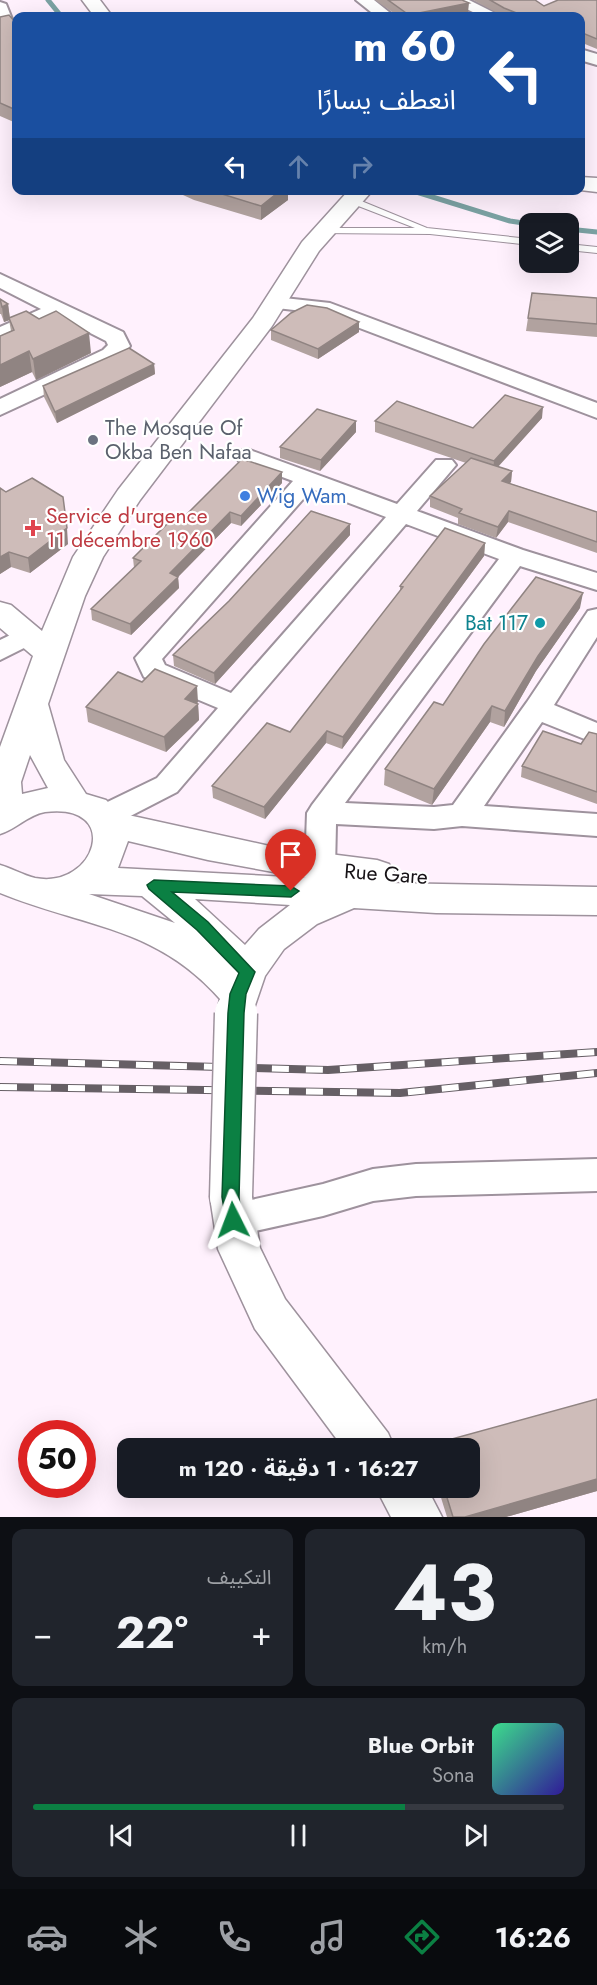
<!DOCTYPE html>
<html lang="ar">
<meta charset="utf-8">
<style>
:root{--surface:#171b24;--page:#20242c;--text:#f1f3f6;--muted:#9ea1a6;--line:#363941;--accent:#0b8043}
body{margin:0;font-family:Jost,"Noto Sans Arabic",sans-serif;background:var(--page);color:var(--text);direction:rtl;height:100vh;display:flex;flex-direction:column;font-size:22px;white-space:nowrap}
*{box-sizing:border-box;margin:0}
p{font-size:20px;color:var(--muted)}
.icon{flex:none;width:33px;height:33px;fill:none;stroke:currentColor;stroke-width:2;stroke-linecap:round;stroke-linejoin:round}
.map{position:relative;height:1517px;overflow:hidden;direction:ltr}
.sheet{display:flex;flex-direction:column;gap:12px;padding:12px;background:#0d0f14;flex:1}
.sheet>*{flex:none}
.guide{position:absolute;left:12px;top:12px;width:573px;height:183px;border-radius:12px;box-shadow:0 6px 24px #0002;direction:rtl;background:#1a4fa0;color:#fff;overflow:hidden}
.fabs{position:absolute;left:519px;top:213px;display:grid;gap:12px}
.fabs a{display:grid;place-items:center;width:60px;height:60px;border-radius:12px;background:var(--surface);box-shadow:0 6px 24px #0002;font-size:30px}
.speed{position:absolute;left:18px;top:1420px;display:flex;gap:12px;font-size:30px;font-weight:700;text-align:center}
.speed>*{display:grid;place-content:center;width:78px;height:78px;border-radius:50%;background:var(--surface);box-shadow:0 6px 24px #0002;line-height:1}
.speed .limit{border:9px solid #d22;background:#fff;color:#111}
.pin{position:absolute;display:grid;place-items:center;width:51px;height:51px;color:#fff;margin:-62px -26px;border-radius:50% 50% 50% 0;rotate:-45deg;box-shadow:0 0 6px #0007}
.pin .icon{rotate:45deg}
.me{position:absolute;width:66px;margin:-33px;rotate:357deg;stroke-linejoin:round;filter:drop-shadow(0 0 4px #0008)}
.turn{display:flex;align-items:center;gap:21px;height:126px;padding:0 30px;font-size:27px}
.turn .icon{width:78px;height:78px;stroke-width:2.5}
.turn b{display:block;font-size:42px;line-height:51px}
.lanes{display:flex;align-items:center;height:57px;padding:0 30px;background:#0003;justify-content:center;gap:30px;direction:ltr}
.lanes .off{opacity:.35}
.big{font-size:45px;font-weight:700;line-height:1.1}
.sheet .widget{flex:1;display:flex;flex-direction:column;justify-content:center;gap:9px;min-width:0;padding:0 21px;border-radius:12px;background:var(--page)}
.sheet .dial{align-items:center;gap:0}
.dial b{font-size:78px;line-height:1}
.song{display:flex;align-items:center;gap:18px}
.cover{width:72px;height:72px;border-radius:9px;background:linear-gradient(135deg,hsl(150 70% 55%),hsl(250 70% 35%))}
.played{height:6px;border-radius:3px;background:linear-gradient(90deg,var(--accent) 70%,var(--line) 70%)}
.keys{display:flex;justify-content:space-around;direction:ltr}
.heat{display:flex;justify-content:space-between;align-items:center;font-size:33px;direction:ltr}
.sheet .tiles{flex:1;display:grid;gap:12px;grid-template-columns:1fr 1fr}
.widget:last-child{grid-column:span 2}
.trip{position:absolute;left:117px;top:1438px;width:363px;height:60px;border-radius:12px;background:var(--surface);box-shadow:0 6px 24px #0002;font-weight:700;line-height:60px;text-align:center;direction:rtl}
.dock{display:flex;height:96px;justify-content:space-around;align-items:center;background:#090b0e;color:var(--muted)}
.dock .icon{width:42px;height:42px}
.dock .on{color:var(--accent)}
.dock b{font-size:27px;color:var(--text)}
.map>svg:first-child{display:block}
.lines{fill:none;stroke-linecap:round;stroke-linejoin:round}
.stream{stroke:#7ba2a3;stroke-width:5}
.lane-casing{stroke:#9e929d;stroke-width:2}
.street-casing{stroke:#9e929d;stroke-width:4}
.secondary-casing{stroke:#9e929d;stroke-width:3}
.lane{fill:#fff;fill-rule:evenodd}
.street{fill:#fff;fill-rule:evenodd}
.secondary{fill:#fff;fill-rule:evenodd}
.rail-casing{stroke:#665f65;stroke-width:8}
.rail{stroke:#fff;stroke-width:6;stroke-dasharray:17;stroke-linecap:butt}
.secondary-bridge-casing{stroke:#9e929d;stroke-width:45;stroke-linecap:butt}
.secondary-bridge{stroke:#fff;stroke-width:42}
.wall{fill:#b1a29f}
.shaded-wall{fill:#908482}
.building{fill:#cebcb9;stroke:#908482;stroke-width:1.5}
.route{fill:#0b8043;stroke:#07532c;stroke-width:1.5}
.worship-dot{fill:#6b7280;stroke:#fff;stroke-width:2}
.shop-dot{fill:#3f7fe0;stroke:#fff;stroke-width:2}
.health-dot{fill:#e0444e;stroke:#fff;stroke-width:2}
.culture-dot{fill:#0f9aa8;stroke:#fff;stroke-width:2}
.labels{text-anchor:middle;stroke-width:4.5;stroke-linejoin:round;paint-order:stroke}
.worship-label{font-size:21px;fill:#5b616d;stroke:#fff;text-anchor:start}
.shop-label{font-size:21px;fill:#366cbe;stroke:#fff;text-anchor:start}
.health-label{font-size:21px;fill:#be3a42;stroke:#fff;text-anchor:start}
.culture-label{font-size:21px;fill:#0d838f;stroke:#fff;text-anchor:end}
.street-label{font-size:21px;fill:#161216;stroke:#fff}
</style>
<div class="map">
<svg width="597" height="1517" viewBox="0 0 597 1517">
<rect width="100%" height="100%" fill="#fff1fd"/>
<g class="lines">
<path class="stream" d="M48 0 61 16
M410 190 510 221 530 224
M568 229 597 232"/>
<defs>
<path id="lane" d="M348 198H354L427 228 530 239V245L430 234 319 233V229L322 228H415L348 202Z
M568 244 597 247V253L568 250Z"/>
<path id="street" d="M356 0H374L394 16H376Z
M448 0H469L501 16H481Z
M0 2 6 4 12 19 6 26 0 28Z
M580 49 597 54V65L580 60Z
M0 274 123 332 130 346 119 360 0 415V399L103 350 108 345 106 341 55 315 0 341V327L41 309 0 288Z
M275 297 330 303 597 403V418L320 313 268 307 265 303 268 299Z
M247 449 397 504 436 460H452L456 465 417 511 523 550 597 573V590L520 566 345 803 434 807 453 805 527 702 588 611 597 609V637L554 705 597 723V744L542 722 484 806 597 814V836L462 826 434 829 336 824 335 869 331 877 320 880 309 877 305 869 307 813 312 805 499 559 406 524 177 792 113 825 103 828 93 825 88 817 93 809 157 778 218 708 144 677 135 658 293 481 239 461 235 456 239 451ZM312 489 386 517 231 693 165 665 162 659Z
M29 626 38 629 42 635 38 641 0 660V640Z
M597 1159V1191L416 1196 373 1201 323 1216 233 1236 220 1232 215 1220 220 1208 233 1204 323 1184 373 1169 416 1164Z"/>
<path id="secondary" d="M82 0H100L112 16H94Z
M580 177 597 178V192L580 190Z
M349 190H373L319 251 272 326 140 500 103 557 85 596 48 704 64 760 86 794 106 800 119 813 274 847 377 860 389 864 395 873 388 883 597 887V915L436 913 354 908 317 924 284 949 265 976 249 1023 236 1027 223 1023 217 1012 220 999C156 926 83 927 0 893V865C11 868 23 875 35 878 96 890 123 802 45 812 28 815 16 829 0 834V747L33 656 0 628V602L11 605 42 631 73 557 118 490 253 318 302 242ZM30 755 48 788 22 794 21 782ZM128 841 208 860 306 878 118 868ZM89 894 142 896 175 923ZM195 899 290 905 259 929 245 945Z
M231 1179 246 1184 252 1197 260 1248 285 1299 388 1433 395 1449H344L255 1329 218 1249 210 1197 216 1184Z
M376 1488H427L442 1517H391Z"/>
</defs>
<use href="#lane" class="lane-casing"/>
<use href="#street" class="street-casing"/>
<use href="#secondary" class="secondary-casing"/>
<use href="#lane" class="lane"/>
<use href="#street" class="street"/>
<use href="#secondary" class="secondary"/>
<defs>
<path id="rail" d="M0 1061 328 1070 597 1052
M0 1087 400 1093 597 1073"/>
</defs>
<use href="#rail" class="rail-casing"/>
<use href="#rail" class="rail"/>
<defs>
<path id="secondary-bridge" d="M231 1197 236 1013"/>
</defs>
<use href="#secondary-bridge" class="secondary-bridge-casing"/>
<use href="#secondary-bridge" class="secondary-bridge"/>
</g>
<path class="wall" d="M375 0H462L468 12 447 16H398Z
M473 0H535L544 6 597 0V49L580 42V16H503Z
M0 17 16 23V123L0 116Z
M172 190H288V200L261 220 194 200Z
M597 298V337L526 331 528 318Z
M0 299 8 304 10 318 91 353 36 380 32 372 0 387V336L11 331 9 320 4 322 1 314H0Z
M271 330 359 332 318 359 271 340Z
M154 364 155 374 57 423 44 397 43 386Z
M542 418 498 467 512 471 511 482 509 483 597 512V553L508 522 496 538 458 524V518L430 507V496L466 463 375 432V421L473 428Z
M356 421V432L320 471 280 458V447Z
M282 472V483L241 526 231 523 178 577 179 588 131 635 92 620 91 609 134 568 133 558 186 515Z
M6 492 68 544 30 573 11 567 0 574Z
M350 524V535L215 684 174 666 173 655 229 601Z
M485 543 484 556 342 749 326 743 265 819 213 798 212 786 290 732 400 591V586Z
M580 608 536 671 504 727 490 722 432 805 384 785 385 769 443 705Z
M142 682 198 702 196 704H198L199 720 166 752 88 722 86 707Z
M597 734V804L521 777 522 766 581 744Z
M597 1399V1491L506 1517H447L438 1488H470V1449H429L430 1445Z"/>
<path class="shaded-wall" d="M469 3 468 12 447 16H409V15Z
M281 190H288V200L261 220V206Z
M8 304 10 320 4 322 2 307Z
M359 322V332L318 359V349Z
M89 333 91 353 36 380 33 359Z
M29 351 32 372 0 387V365Z
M154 364 155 374 57 423 55 412Z
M543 407 542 418 493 472 494 461Z
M356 421V432L320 471 321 460Z
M512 471 511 482 501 492 502 481Z
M282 472V483L241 526V516Z
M509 511 508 522 496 538 498 527Z
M230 512 231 523 178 577 179 588 131 635 130 624 170 573Z
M350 524V535L215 684 214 673Z
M67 528 68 544 30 573 28 558Z
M485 543 484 556 342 749 343 737Z
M9 552 11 567 0 574V557Z
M583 593 580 608 536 671 504 727 505 711 538 656Z
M197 686 198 702 186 714 185 699Z
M198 704 199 720 166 752 164 737Z
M492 706 490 722 432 805 434 789Z
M327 731 326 743 265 819 264 807Z
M597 1479V1491L506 1517H465Z"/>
<path class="building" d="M388 0H462L469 3 409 15Z
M490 0H535L544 6 558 0H597V39L580 32V16H524L504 8Z
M9 15 16 23V110L0 103V17Z
M209 190H281L261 206Z
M532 293 597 298V324L528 318Z
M0 299 8 304 2 307Z
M307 305 327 308 359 322 318 349 271 330 291 313Z
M26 311 39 319 56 311 89 333 33 359 29 351 0 365V336L14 330 9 318Z
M129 348 154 364 55 412 43 386Z
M505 395 543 407 494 461 375 421 397 401 473 428Z
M317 409 356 421 321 460 280 447Z
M471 458 512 471 502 481 597 512V542L509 511 498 527 459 513 462 509 430 496Z
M242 459 282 472 241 516 230 512 170 573 178 577 130 624 91 609 141 561 133 558 179 512 186 515Z
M32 478 63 497 67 528 28 558 9 552 0 557V488L6 492Z
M311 511 350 524 214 673 173 655 229 601Z
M445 528 485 543 343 737 327 731 264 807 212 786 267 723 290 732 403 587 400 586Z
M536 577 583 593 538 656 505 711 492 706 434 789 385 769 434 702 443 705 484 644Z
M155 669 197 686 185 699 198 704 164 737 86 707 118 672 142 682Z
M543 731 581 744 589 732 597 734V792L522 766Z
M597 1399V1479L465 1517H453L444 1488H470V1449H431L430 1445Z"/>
<path class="route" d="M154 880 291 886 299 891 291 897 172 892 208 922 255 972 246 994 244 1013 239 1197 241 1220 239 1226 233 1228 227 1226 222 1197 228 1013 230 994 239 973 197 930 149 889 147 885Z"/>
<circle class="worship-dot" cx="93" cy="440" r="6"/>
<circle class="shop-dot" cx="245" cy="496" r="6"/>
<path class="health-dot" d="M30 519h6v6h6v6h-6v6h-6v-6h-6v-6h6z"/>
<circle class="culture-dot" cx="540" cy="623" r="6"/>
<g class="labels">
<g class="worship-label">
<text x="105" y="435">The Mosque Of<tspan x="105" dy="24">Okba Ben Nafaa</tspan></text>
</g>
<g class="shop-label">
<text x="257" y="503">Wig Wam</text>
</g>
<g class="health-label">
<text x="46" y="523">Service d'urgence<tspan x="46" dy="24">11 décembre 1960</tspan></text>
</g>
<g class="culture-label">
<text x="528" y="630">Bat 117</text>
</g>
<g class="street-label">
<text transform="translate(386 874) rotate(4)" y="7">Rue Gare</text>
</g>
</g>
</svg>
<div class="fabs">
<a><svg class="icon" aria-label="layers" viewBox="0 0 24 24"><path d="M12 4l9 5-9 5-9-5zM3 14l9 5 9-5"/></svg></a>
</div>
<div class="speed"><div class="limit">50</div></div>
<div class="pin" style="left:291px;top:891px;background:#d93025"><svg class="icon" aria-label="arrive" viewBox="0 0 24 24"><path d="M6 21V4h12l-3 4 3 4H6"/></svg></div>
<svg class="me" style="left:233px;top:1220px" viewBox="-20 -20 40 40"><path d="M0-17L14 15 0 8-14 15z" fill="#0b8043" stroke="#fff" stroke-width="4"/></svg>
<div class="trip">16:27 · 1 دقيقة · 120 m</div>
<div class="guide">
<div class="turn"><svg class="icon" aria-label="left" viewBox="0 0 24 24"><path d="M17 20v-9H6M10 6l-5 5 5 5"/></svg><div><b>60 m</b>انعطف يسارًا</div></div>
<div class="lanes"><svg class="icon" aria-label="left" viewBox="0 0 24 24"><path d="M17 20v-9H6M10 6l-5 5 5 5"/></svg><svg class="icon off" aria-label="ahead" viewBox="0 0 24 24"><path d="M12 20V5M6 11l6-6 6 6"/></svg><svg class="icon off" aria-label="right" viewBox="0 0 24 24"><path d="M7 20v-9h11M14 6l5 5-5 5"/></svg></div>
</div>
</div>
<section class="sheet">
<div class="tiles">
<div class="widget dial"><b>43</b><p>km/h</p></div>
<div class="widget"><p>التكييف</p>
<div class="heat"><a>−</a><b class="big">22°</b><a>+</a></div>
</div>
<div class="widget">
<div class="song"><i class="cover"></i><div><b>Blue Orbit</b><p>Sona</p></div></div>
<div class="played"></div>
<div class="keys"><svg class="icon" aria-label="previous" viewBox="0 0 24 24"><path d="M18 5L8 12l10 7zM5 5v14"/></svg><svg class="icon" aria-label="pause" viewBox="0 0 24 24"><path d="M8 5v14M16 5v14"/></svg><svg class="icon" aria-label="next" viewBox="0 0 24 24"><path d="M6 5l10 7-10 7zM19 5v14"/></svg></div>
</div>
</div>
</section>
<nav class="dock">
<b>16:26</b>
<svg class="icon on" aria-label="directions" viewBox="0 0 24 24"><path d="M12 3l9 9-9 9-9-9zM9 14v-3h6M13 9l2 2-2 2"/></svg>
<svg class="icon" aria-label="music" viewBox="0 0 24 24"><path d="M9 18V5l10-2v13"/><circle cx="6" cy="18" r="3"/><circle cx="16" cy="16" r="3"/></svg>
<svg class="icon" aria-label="phone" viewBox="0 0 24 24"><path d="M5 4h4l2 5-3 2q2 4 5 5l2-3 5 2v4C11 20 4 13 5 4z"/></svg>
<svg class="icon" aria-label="climate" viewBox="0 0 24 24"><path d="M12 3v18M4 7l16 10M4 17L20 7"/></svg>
<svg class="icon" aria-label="car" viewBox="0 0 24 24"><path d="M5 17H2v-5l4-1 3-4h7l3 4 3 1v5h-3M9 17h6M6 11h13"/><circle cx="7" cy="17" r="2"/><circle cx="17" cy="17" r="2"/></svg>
</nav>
